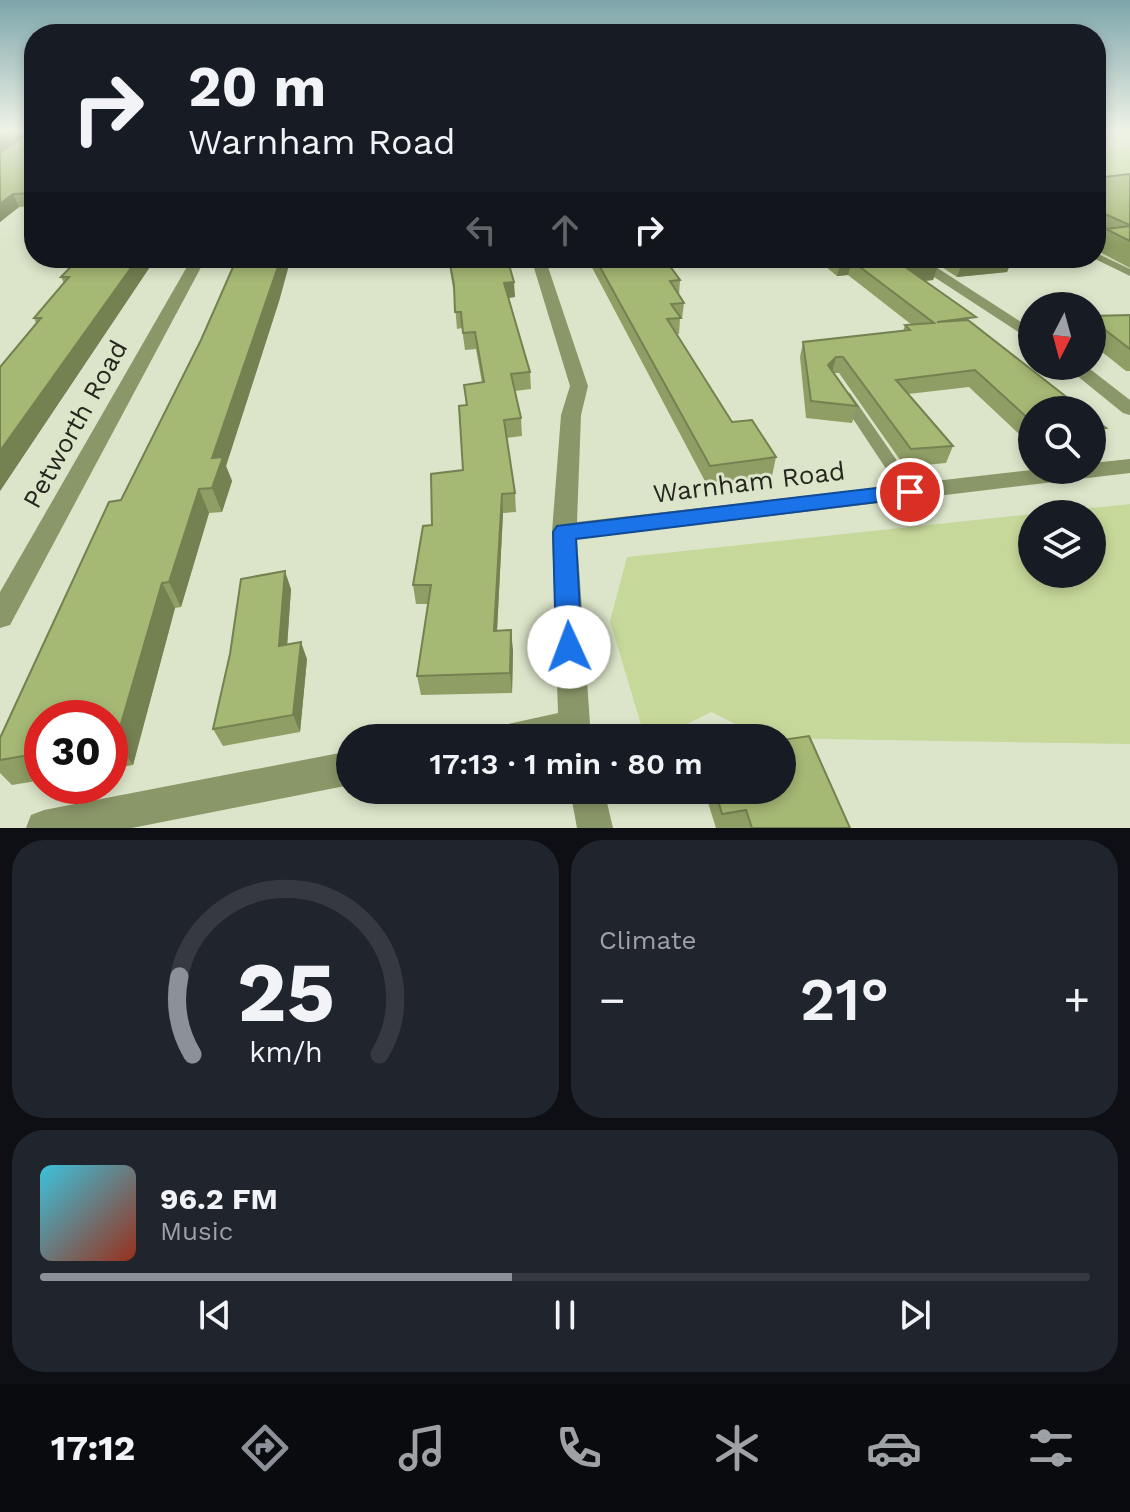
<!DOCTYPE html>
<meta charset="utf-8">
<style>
:root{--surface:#171b24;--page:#20242c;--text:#f1f3f6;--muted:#9ea1a6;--line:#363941;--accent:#8c9099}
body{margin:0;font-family:"Work Sans",sans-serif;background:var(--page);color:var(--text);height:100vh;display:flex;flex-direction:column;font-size:30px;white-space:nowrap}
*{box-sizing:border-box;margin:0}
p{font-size:26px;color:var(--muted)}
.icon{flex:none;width:44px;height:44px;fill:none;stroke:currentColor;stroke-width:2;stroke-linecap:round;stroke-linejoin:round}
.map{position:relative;height:828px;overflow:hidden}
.drawer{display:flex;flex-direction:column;gap:12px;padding:12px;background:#0d0f14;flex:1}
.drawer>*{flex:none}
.banner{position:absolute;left:24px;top:24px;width:1082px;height:244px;border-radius:32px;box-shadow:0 4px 12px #0003;background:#171b24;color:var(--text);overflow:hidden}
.needle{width:52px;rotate:186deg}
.tools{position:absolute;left:1018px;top:292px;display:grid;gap:16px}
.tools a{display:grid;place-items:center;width:88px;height:88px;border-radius:50%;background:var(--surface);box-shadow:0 4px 12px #0003;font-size:40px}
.speed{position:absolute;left:24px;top:700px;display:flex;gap:16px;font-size:40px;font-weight:700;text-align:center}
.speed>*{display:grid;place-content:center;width:104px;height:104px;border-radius:50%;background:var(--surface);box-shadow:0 4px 12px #0003;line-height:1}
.speed .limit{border:12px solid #d22;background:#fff;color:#111}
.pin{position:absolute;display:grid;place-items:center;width:68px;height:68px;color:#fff;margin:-34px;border:4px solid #fff;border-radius:50%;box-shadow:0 2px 8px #0007}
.me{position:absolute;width:88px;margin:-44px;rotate:358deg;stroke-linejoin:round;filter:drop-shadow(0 0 6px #0008)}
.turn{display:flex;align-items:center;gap:28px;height:168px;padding:0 32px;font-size:36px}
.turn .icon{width:104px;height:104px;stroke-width:2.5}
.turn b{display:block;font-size:56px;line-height:68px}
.lanes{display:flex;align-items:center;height:76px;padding:0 32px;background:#0003;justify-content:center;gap:40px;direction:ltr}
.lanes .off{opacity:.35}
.big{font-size:60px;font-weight:600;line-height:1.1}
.drawer .widget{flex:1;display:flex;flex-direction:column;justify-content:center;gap:12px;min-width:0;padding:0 28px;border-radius:32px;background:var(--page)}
.drawer .dial{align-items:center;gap:0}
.dial svg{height:208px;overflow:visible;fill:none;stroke:var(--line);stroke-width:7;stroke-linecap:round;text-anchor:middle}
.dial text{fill:var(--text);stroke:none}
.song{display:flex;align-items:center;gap:24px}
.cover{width:96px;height:96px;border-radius:12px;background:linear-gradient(135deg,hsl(190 70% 55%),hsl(10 70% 35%))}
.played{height:8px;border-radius:4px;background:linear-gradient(90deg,var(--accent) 45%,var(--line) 45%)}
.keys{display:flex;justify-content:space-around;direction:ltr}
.heat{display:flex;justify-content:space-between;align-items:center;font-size:44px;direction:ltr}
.drawer .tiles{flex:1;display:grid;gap:12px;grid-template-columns:1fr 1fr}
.widget:last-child{grid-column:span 2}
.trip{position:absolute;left:336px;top:724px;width:460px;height:80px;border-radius:40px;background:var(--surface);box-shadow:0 4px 12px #0003;font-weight:600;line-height:80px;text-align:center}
.menu{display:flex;height:128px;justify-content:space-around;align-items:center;background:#090b0e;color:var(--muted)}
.menu .icon{width:56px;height:56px}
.menu .current{color:var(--accent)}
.menu b{font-size:36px;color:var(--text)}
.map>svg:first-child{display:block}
.built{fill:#d1dbb8}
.green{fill:#c6d89a}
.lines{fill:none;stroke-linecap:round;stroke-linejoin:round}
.lane{fill:#8a9768;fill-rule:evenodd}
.street{fill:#8a9768;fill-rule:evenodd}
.wall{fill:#8e9e64}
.shaded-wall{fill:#748151}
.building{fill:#a5b874;stroke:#748151;stroke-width:2}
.route{fill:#1a73e8;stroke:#114b97;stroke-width:2}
.labels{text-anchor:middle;stroke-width:6;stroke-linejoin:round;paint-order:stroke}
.street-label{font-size:26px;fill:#24271d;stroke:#dce5c9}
</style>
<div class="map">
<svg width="1130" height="828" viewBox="0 0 1130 828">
<rect width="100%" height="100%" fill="#dce5c9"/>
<path class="built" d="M1096 130H1130V272L1096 255Z"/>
<path class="green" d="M1121 147 1130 150V186L1096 190V150Z
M1130 504V744L764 738 711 712 659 738H645L610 621 627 557 1032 514V574H1092V514H1034Z"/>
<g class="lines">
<path class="lane" d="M1096 253 1130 269V276L1093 258H1096Z
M845 392 850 393 916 488 918 492 916 496H904L838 396Z"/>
<path class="street" d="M192 258H206L10 625 0 628V592Z
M531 258H545L588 386 581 415 577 522 1032 470H1092V463L1130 459V473L577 539 591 738H490L495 727 558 713 552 532 561 415 570 386Z
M905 258H922L1032 329V341Z
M1065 366H1086L1130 400V415L1123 413Z
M350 751V785L132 828H26L31 815 44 810Z
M570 790H604L613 828H577Z"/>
</g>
<path class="wall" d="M34 130V206L19 207 0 222V151Z
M1130 174V268L1096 250 1102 238 1096 235V178Z
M79 258 133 291 0 491V367L36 323 34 318 64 283 61 277Z
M448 258H507L515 297 509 298 530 372 531 389 515 391 521 418 522 436 507 438 515 493 516 512 503 513 497 631 513 650 512 693 421 695 417 676 428 604H416L413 585 432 525 463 470 466 405 464 385 482 383 476 349 465 350 462 328 457 329 454 294Z
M587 258H664L680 280 679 295 684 303 682 319H680L679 334H677L732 422 776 457 772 476 707 485Z
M815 258H926L938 266 933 280 924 281 973 324 1032 410V446L969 387 908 394 953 446 946 463 905 467 839 373H833L857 406 852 423 806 418 800 357 803 342 903 331 905 325H912L848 275 837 276Z
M928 258H1013L1007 272 957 277Z
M280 298 226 466 232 481 222 512 209 513 181 607 175 608 133 765 110 769V718H42V780L12 785 0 773V738Z
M1130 315V371H1126L1092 344V316Z
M1092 417 1106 428 1096 445H1092Z
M291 589 287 644 307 659 300 732 223 746 213 729Z
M704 790H782L850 828H716Z"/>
<path class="shaded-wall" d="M12 130H34L0 151V137Z
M13 194 19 207 0 222V204Z
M138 258H156L0 491V451Z
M281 258H291L280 298 226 466 232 481 222 512 212 488V458Z
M1013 258 1007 272 957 277 962 263Z
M852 261 848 275 837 276 841 262Z
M938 266 933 280 903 283 908 269Z
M514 282 515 297 505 298 504 283Z
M836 357 832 372 828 365Z
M199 489 209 513 181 607 169 582Z
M502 494 503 513 496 650 494 631Z
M285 571 291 589 286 663 279 646Z
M162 583 175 608 133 765 116 741Z
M511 630 513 650 512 693 510 673Z
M301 642 307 659 300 732 293 715Z"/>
<path class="building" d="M0 130H12L0 137Z
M31 130H34V193L13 194 0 204V152L31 133Z
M1130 174V225L1096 210V178Z
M1130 226V241L1106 229Z
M79 258H138L0 451V367L41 318H34L69 277H61Z
M237 258H281L212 458 223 457 212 488 199 489 169 582 162 583 116 741 110 742V718H42V753L0 760V738L109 502 121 500 201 340Z
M449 258H507L514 282 504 283 530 372 511 374 521 418 504 420 515 493 502 494 494 631 511 630 510 673 417 676 431 585H413L423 526 432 525 431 474 463 470 459 406 467 405 464 385 484 382 475 332 463 333 461 312H455L454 285Z
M595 258H664L680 280 670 281 684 303 671 304 681 318 667 319 732 422 752 420 776 457 710 466Z
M834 258H926L938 266 908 269 976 317 937 322 968 320 1083 410H1032V422L975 370 896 380 953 446 911 449 843 357H836L828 365 857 406 811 401 803 342 910 330 905 325 934 323 852 261 841 262Z
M954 258H1011L962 263Z
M1130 315V349L1092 320V316Z
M1092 417 1106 428 1092 429Z
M285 571 279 646 301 642 293 715 213 729 230 654 241 579Z
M809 736 850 828H752L746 810 722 814 715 790H782V740Z"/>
<linearGradient id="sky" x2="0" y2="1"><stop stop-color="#7da5aa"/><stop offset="0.53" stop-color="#eff3e7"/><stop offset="1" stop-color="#eff3e7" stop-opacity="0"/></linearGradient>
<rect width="1130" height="246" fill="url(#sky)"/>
<path class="route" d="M910 484 918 487 921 492 918 497 576 539 582 647 578 655 569 659 560 655 556 647 553 532 557 526Z"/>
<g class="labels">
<g class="street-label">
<text transform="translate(75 424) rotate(-61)" y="9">Petworth Road</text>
<text transform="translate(749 482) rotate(-7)" y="9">Warnham Road</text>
</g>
</g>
</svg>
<div class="tools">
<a><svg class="needle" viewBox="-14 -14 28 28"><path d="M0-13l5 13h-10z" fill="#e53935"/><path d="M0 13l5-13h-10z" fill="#9ea1a6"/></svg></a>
<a><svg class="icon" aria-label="search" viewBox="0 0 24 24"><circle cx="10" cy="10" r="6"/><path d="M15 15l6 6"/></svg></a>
<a><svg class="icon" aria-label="layers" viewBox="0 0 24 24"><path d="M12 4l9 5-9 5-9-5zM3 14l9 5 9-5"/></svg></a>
</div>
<div class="speed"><div class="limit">30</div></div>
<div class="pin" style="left:910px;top:492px;background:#d93025"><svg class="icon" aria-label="arrive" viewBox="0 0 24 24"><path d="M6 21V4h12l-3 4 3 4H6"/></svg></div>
<svg class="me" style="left:569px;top:647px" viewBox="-20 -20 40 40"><circle r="19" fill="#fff"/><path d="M0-13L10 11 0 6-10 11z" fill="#1a73e8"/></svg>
<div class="trip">17:13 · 1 min · 80 m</div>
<div class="banner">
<div class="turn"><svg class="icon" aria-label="right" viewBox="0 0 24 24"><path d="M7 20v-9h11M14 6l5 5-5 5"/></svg><div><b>20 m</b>Warnham Road</div></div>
<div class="lanes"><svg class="icon off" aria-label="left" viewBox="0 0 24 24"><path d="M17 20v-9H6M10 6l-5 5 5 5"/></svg><svg class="icon off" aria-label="ahead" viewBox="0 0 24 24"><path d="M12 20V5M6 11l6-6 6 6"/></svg><svg class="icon" aria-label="right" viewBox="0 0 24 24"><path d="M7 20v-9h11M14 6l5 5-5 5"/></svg></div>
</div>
</div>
<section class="drawer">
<div class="tiles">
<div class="widget dial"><svg viewBox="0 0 100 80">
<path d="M14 69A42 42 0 1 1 86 69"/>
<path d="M14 69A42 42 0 0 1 9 39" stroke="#8c9099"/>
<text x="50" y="56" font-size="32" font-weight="700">25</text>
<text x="50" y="72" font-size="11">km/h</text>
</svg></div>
<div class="widget"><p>Climate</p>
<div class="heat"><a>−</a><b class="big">21°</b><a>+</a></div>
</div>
<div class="widget">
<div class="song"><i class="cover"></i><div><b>96.2 FM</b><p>Music</p></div></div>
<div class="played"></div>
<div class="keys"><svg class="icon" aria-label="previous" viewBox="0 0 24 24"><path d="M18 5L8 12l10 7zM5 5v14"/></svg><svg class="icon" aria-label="pause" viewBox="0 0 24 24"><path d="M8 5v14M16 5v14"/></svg><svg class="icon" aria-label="next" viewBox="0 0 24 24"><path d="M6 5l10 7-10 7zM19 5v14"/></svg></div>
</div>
</div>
</section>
<nav class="menu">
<b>17:12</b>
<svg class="icon current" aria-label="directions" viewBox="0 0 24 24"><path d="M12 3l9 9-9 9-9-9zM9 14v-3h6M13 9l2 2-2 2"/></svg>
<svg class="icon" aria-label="music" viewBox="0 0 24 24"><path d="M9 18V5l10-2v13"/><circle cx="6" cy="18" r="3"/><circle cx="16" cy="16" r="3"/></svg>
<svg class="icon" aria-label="phone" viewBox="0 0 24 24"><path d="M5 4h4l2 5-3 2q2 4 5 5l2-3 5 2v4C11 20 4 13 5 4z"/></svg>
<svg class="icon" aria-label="climate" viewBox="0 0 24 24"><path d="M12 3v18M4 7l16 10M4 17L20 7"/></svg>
<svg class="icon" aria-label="car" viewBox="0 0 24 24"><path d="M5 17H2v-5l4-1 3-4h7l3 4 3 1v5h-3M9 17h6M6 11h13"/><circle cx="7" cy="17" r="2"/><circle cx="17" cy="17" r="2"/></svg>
<svg class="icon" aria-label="filters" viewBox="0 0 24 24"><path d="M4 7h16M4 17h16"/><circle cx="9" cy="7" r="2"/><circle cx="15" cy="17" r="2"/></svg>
</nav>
